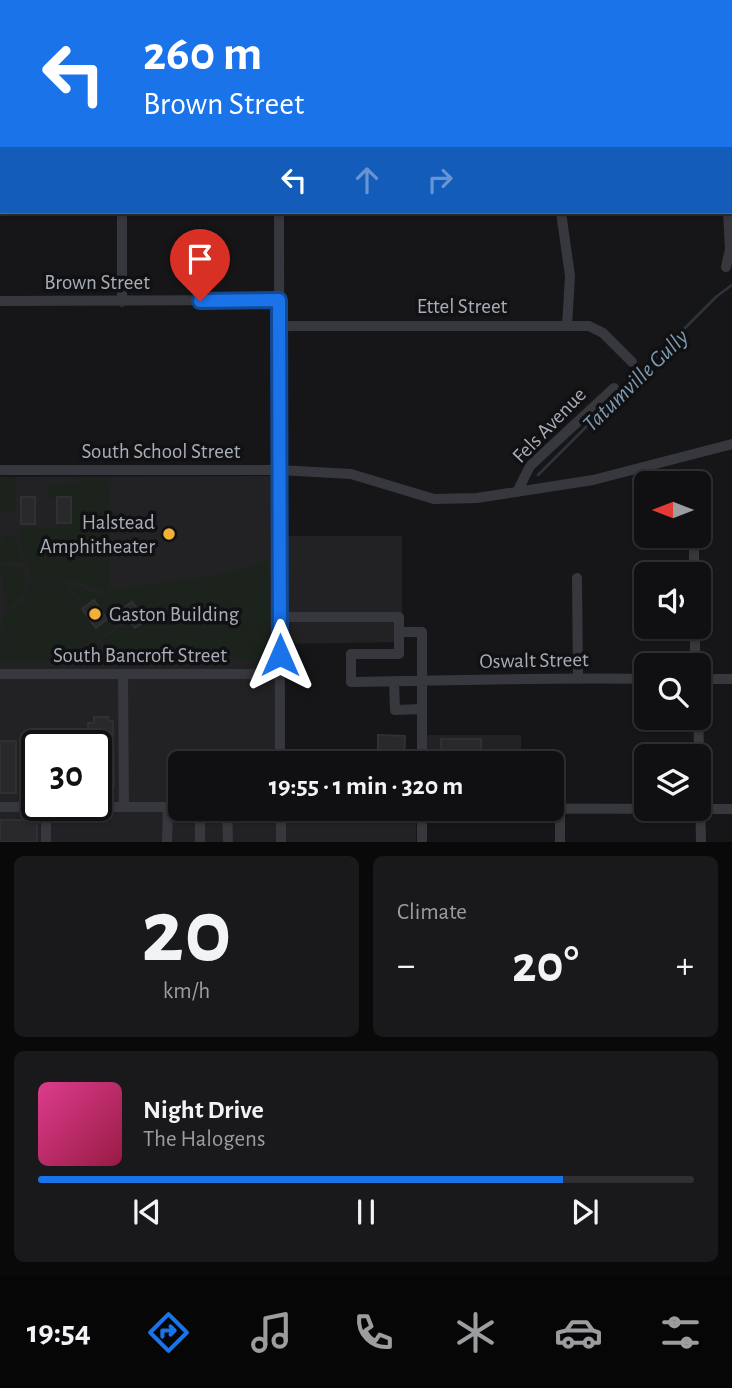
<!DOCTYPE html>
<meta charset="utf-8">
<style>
:root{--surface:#101012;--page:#19191b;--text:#f1f3f6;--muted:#9c9d9f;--line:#303032;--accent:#1a73e8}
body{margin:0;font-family:"Alegreya Sans",sans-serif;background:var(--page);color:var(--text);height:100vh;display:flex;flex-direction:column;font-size:26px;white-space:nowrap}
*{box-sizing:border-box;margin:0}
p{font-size:23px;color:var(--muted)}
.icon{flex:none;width:38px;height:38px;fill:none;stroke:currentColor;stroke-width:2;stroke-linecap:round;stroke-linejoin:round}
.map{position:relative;height:842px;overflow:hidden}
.drawer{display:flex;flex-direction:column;gap:14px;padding:14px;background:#09090a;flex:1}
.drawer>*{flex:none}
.top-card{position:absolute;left:0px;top:0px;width:733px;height:214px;box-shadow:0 2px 5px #0004,0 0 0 2px var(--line);background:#1a73e8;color:#fff;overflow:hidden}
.needle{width:46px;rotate:270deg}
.controls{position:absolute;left:634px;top:471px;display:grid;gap:14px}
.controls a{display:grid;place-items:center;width:77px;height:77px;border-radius:10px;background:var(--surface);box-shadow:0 2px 5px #0004,0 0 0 2px var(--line);font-size:35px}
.speed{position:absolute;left:21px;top:730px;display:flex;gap:14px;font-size:35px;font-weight:700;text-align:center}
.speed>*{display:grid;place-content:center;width:91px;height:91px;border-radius:50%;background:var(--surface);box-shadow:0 2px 5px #0004,0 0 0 2px var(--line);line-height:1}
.speed .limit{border:4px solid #111;border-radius:10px;background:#fff;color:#111}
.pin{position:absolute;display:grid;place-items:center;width:60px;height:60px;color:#fff;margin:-72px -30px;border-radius:50% 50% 50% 0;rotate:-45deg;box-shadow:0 0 7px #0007}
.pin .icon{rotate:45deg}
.me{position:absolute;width:77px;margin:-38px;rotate:0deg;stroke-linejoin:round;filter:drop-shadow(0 0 5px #0008)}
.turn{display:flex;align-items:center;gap:24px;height:147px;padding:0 28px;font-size:32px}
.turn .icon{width:91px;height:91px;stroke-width:2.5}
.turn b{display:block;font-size:49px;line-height:60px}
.lanes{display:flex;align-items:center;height:66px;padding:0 28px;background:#0003;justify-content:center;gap:35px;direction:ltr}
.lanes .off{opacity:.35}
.big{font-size:52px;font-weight:600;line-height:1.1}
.drawer .card{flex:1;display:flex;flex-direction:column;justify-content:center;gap:10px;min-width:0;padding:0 24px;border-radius:10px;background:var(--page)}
.drawer .dial{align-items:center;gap:0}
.dial b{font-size:91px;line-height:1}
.song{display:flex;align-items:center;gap:21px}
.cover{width:84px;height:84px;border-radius:10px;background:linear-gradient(135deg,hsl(330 70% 55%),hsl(340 70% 35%))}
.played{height:7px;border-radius:4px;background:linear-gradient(90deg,var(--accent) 80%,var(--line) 80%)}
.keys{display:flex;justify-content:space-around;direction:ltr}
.heat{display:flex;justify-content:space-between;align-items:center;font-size:38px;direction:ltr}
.drawer .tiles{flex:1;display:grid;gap:14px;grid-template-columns:1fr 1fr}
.card:last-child{grid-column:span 2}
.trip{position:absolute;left:168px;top:751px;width:396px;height:70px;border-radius:10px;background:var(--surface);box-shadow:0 2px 5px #0004,0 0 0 2px var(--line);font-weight:600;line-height:70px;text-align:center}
.menu{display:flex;height:112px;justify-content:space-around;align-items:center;background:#060607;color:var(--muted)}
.menu .icon{width:49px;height:49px}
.menu .on{color:var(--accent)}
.menu b{font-size:32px;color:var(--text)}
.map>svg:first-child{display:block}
.built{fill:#222225;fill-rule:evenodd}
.green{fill:#1c231d}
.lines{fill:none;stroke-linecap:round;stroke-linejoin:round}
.stream{stroke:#2c353c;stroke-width:2.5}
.building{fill:#29292c;stroke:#303034;stroke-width:2}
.minor{stroke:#37383d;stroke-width:10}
.route-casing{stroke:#114b97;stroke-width:18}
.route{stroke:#1a73e8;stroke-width:12}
.poi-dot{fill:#f2b134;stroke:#111113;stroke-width:2.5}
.labels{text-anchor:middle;stroke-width:7;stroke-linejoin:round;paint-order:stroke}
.street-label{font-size:21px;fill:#a8adb8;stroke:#111113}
.poi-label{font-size:21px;fill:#a8adb8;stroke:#111113;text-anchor:end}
.water-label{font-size:23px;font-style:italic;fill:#7f9bb3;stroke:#111113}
</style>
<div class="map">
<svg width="732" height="842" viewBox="0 0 732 842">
<rect width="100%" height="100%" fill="#161618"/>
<path class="built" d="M275 476 276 536H402V642L285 644V763H180V808H521V815H416V842H0V477ZM37 746H96V805H37Z
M417 735H521V763H417Z"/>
<path class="green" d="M0 477H16V512L0 513Z
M78 477H103L109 483 110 590 229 573 270 559V659L106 661 102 640 130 621 135 628 145 620 132 602 123 608C106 582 59 579 31 577L19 536 20 528 58 527 57 497 48 498V486L78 483Z
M6 535H15L24 562 0 563V542Z
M0 566 25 568 24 594 6 610Z
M29 579 63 581 98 631 103 661H0L2 617 24 600Z
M69 584 113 599 127 617 101 637 99 625 107 619 93 601 86 606Z"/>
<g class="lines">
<path class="stream" d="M538 475 717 296 732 285"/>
</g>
<path class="building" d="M21 497H35V524H21Z
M57 497H71V523H57Z
M94 600 107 619 96 628 82 609Z
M132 602 146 621 135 628 121 610Z
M94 717H108L109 721H113L114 786H96V746H64V737L77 736V732H88V723H94Z
M378 735 405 736 404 763H384V750H378Z
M441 739H481V763H441Z
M0 741H16V793H0Z
M0 820H37V842H0Z"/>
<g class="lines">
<path class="minor" d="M278 0V2
M279 212 280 763
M561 212 570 276 567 326
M726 267 730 249 728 212
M0 301 279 300
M122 302V212
M279 326H589L603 333 632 362
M0 470H279L351 474 434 499 477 498 593 480 732 444
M517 492 530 466 614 388
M694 536V574
M577 578 578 678
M280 617H399V632
M695 626V665
M0 674H280
M123 675 124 807
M698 679H732
M394 681 395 710 422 709
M698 705 701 842
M422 763V632H399V654H351V682C450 681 548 677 646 679
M0 807H180
M46 807V842
M227 808 228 842
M281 808V842
M370 808 732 809
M422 808V842
M560 810V842
M167 842 168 807
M200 842V808"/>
</g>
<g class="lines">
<defs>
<path id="route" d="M200 301 279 300 280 655"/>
</defs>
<use href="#route" class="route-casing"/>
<use href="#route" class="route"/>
</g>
<g class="poi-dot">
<circle cx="169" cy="534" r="7"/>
<circle cx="95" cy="614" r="7"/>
</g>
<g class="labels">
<g class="street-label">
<text x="97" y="289">Brown Street</text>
<text x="462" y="313">Ettel Street</text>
<text transform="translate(549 425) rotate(-46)" y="7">Fels Avenue</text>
<text x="161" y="458">South School Street</text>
<text x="140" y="662">South Bancroft Street</text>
<text transform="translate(534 660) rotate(-1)" y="7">Oswalt Street</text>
</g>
<g class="poi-label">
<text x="155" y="529">Halstead<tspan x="155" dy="24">Amphitheater</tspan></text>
<text x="109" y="621" text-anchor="start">Gaston Building</text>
</g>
<g class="water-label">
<text transform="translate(635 380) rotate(-44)" y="8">Tatumville Gully</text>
</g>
</g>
</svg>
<div class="controls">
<a><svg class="needle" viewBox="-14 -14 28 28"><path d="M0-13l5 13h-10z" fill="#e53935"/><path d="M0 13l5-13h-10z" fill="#9c9d9f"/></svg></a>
<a><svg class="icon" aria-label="sound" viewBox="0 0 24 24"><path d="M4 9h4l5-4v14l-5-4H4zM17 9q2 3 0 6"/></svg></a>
<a><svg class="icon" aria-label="search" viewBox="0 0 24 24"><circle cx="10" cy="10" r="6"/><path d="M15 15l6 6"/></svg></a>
<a><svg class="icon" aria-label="layers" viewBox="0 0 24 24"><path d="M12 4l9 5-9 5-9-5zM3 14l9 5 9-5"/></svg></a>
</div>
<div class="speed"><div class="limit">30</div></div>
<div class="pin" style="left:200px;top:301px;background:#d93025"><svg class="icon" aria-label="arrive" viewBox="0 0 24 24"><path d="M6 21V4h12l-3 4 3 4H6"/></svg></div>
<svg class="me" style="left:280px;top:655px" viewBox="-20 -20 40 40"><path d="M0-17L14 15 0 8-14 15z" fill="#1a73e8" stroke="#fff" stroke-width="4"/></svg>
<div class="trip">19:55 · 1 min · 320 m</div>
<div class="top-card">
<div class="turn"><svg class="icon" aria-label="left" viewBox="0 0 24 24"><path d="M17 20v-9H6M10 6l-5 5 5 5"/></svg><div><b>260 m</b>Brown Street</div></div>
<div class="lanes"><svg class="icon" aria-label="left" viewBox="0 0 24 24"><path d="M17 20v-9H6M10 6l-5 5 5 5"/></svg><svg class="icon off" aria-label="ahead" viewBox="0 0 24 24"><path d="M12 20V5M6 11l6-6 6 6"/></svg><svg class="icon off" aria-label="right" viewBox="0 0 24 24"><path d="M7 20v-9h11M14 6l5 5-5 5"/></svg></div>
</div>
</div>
<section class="drawer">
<div class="tiles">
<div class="card dial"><b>20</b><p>km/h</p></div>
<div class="card"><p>Climate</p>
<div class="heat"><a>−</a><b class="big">20°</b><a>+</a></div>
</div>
<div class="card">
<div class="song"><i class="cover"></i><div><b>Night Drive</b><p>The Halogens</p></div></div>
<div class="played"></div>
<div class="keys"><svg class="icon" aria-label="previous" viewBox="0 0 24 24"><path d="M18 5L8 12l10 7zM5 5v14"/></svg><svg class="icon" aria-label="pause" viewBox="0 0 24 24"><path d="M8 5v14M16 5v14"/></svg><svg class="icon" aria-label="next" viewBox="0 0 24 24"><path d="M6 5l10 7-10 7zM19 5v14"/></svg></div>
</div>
</div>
</section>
<nav class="menu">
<b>19:54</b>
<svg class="icon on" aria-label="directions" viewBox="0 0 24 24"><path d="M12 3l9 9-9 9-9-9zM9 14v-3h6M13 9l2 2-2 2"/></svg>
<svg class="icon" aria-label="music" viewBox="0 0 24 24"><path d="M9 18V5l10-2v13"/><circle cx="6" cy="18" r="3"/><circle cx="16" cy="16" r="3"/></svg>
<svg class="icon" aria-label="phone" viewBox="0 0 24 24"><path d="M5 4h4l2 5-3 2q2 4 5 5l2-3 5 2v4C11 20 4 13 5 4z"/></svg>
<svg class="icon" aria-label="climate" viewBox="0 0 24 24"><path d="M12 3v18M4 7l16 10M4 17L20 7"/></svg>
<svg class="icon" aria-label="car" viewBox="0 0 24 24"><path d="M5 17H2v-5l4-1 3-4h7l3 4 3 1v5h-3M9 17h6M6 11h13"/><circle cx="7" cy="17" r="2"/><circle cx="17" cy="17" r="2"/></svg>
<svg class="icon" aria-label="filters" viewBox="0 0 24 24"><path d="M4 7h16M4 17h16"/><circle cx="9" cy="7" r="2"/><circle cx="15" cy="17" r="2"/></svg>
</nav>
